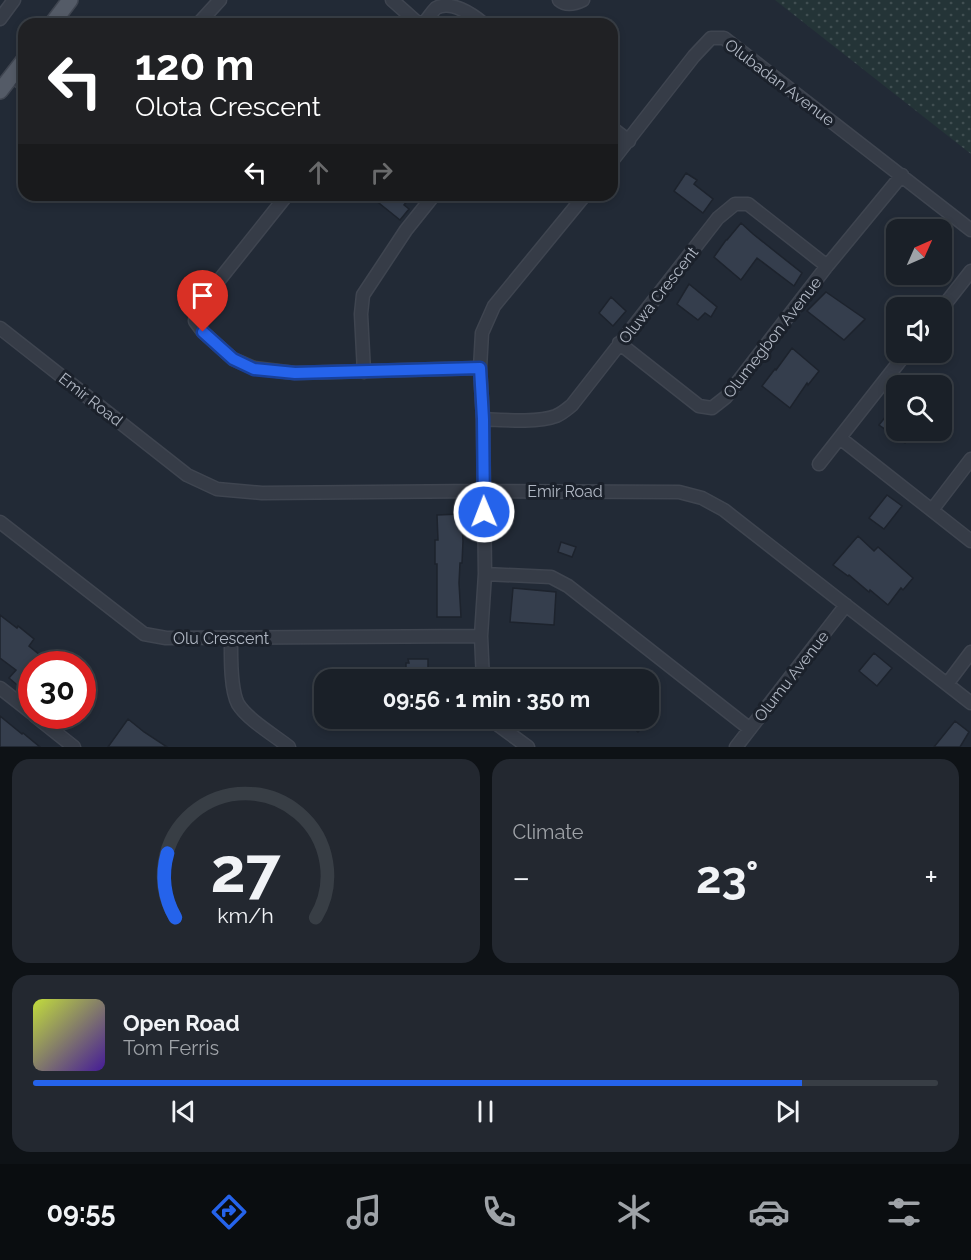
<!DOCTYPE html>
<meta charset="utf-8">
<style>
:root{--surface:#1a2028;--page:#232830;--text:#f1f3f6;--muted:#9fa3a8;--line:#383e45;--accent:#2563eb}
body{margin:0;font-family:Raleway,sans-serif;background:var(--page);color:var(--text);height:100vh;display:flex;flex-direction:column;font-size:22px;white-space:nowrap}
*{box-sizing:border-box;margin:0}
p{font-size:20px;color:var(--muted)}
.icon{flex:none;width:33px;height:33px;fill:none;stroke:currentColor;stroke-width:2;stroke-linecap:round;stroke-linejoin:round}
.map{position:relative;height:747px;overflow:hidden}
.drawer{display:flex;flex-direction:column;gap:12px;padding:12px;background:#0e1216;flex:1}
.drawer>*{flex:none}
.guide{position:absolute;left:18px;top:18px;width:600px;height:183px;border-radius:18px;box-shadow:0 3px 9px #0003,0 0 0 2px var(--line);background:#202124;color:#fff;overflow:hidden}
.needle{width:39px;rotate:45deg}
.tools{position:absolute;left:886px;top:219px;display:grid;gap:12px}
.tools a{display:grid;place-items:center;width:66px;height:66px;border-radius:12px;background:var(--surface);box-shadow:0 3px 9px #0003,0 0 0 2px var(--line);font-size:30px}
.speed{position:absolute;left:18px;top:651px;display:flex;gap:12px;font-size:30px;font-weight:700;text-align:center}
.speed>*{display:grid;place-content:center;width:78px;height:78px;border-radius:50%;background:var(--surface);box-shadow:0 3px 9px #0003,0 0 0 2px var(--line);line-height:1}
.speed .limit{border:9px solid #d22;background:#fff;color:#111}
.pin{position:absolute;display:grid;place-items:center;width:51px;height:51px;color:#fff;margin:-62px -26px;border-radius:50% 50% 50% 0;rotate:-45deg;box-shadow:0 0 6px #0007}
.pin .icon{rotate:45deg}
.me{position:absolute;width:66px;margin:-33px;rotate:359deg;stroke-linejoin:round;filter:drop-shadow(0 0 4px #0008)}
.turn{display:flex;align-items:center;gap:21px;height:126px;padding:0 18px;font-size:27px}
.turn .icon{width:78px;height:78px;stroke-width:2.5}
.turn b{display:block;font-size:42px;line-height:51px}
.lanes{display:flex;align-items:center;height:57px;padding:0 18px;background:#0003;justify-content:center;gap:30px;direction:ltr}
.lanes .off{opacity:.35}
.big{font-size:45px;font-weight:700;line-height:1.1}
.drawer .tile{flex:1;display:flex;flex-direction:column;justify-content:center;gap:9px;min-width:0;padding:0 21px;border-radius:18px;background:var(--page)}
.drawer .dial{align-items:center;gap:0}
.dial svg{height:156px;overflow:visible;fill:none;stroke:var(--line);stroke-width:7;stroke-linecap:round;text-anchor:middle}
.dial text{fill:var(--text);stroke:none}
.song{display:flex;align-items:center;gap:18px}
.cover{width:72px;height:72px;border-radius:9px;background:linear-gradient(135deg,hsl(70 70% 55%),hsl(260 70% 35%))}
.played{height:6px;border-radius:3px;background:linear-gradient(90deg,var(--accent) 85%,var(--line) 85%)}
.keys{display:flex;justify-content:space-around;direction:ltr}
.heat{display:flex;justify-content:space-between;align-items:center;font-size:33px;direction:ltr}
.drawer .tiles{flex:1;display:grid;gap:12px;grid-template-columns:1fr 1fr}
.tile:last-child{grid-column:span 2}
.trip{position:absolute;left:314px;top:669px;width:345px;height:60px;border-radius:18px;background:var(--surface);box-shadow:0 3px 9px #0003,0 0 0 2px var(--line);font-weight:700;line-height:60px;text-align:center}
.dock{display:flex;height:96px;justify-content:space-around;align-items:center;background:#0a0d10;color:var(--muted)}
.dock .icon{width:42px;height:42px}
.dock .on{color:var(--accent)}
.dock b{font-size:27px;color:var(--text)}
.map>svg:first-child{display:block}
.grass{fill:url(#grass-dots)}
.building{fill:#353e4d;stroke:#1d232d;stroke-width:1.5}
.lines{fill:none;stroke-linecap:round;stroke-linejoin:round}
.minor-casing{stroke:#3f4550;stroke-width:15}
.major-casing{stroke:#3f4550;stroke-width:18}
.minor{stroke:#363c47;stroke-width:12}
.major{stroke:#545b67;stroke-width:15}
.route-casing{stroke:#184099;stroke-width:15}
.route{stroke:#2563eb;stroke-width:10}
.labels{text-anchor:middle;stroke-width:6;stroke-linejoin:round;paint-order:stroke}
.street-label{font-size:16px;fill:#b0b7c3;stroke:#1b212b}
</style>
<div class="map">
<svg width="971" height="747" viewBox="0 0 971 747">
<defs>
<pattern id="grass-dots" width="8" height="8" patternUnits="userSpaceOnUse" patternTransform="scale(1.5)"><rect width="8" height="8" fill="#243437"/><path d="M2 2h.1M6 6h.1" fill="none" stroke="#414f52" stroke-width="1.8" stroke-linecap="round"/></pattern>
</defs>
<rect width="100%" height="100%" fill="#222a36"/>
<path class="grass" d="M775 0H971V154Z"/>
<path class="building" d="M686 173 697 180 694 184 713 199 703 213 674 191Z
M369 195H412L404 205 409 209 400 220Z
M741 223 753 234 802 273 794 286 757 258 741 280 714 257 726 240H727Z
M689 284 717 307 711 317 705 313 698 320 677 304Z
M826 292 865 319 844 340 807 311Z
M611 297 626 311 613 326 599 313Z
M792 348 819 371 808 385 807 383 790 408 762 386 775 369 776 370Z
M897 402V430H914L905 443 879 425Z
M887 495 902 506 884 529 869 518Z
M461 514 463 541 462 563H460L459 583 461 617H437V564H435V540H438L437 515Z
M858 536 874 551 878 547 913 578 903 590 901 588 888 605 870 590 869 592 849 575 848 576 833 565Z
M561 542 576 547 572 557 558 552Z
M513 588 556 592 554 625 510 622Z
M0 615 17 628 18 626 34 639 29 646 46 660 42 664H32V692L24 686 22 689 9 678 16 670 0 658Z
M874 653 892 668 877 686 859 671Z
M408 659H428V680H414V675H409V670H406V663H409Z
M0 716 22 734 23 733 40 747H0Z
M622 718H650L638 732Z
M128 719 144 732 167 747H108Z
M955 721 969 732 960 747H934Z"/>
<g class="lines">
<defs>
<path id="minor" d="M392 0 419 24
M559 0C566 6 575 4 583 0
M0 19 14 0
M198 24 220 0
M423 24C428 19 431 13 436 8 451 0 472 14 484 24
M12 76 24 85
M612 128 629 141
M612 161 694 56 711 38H724L971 230
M287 195 197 308 195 321 203 332 233 359 254 368 295 373 480 368
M942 308 971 271
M0 328 187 475 217 489 262 493 483 491 679 492 702 498 724 510 971 703
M619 343 699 406 712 408 726 397 827 266 902 175
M364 372 361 314 363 295 406 230 434 195
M483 419C503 420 538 423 556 416 563 413 567 409 572 405L718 218 735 204H748L827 266
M840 438 971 541
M819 464 907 352
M932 510 971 459
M0 522 144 634 166 638 481 636
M485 574 551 577 568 586 750 729
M231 638C231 655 230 689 238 704 248 720 274 735 289 747
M483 680 481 636 485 574 483 419 480 368 482 333 494 306 585 195
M947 684 971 652
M0 688 32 713
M35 716 74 747
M493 718 498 725 528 747
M736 747 846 605"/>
<path id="major" d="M52 24 70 0
M0 91 24 60"/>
</defs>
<use href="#minor" class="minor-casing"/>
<use href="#major" class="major-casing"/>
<use href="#minor" class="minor"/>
<use href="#major" class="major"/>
</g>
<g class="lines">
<defs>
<path id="route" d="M203 332 233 359 254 369 295 373 480 368 483 419 484 512"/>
</defs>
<use href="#route" class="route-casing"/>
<use href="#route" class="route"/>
</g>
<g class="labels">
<g class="street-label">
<text transform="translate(780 82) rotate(37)" y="6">Olubadan Avenue</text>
<text transform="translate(658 295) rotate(-52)" y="6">Oluwa Crescent</text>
<text transform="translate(772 337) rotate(-52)" y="6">Olumegbon Avenue</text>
<text transform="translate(91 399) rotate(38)" y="6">Emir Road</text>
<text x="565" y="497">Emir Road</text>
<text x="221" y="644">Olu Crescent</text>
<text transform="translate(791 676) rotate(-52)" y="6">Olumu Avenue</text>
</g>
</g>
</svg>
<div class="tools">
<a><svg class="needle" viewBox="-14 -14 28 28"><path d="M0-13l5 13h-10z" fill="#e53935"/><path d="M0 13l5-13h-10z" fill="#9fa3a8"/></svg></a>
<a><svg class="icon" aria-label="sound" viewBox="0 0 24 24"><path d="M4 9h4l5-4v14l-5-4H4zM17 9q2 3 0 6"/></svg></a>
<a><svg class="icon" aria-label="search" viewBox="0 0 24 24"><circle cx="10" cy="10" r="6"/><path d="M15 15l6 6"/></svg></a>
</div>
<div class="speed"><div class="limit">30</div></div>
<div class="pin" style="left:203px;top:332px;background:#d93025"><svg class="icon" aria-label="arrive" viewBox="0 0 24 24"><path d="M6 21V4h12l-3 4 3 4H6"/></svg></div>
<svg class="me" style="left:484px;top:512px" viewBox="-20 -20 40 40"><circle r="17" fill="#2563eb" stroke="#fff" stroke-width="3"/><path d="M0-11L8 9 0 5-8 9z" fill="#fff"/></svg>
<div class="trip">09:56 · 1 min · 350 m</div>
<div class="guide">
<div class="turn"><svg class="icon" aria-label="left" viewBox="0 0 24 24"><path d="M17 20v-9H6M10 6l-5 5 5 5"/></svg><div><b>120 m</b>Olota Crescent</div></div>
<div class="lanes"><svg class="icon" aria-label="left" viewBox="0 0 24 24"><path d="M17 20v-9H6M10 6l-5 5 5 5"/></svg><svg class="icon off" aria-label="ahead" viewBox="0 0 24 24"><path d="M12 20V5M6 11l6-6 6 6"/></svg><svg class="icon off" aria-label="right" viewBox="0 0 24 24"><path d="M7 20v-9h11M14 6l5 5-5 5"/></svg></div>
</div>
</div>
<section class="drawer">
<div class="tiles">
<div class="tile dial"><svg viewBox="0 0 100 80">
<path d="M14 69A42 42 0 1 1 86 69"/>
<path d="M14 69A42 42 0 0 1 10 36" stroke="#2563eb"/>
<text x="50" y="56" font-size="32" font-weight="700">27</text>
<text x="50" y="72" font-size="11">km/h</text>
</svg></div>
<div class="tile"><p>Climate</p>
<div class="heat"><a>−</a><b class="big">23°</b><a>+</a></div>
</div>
<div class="tile">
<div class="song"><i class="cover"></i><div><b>Open Road</b><p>Tom Ferris</p></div></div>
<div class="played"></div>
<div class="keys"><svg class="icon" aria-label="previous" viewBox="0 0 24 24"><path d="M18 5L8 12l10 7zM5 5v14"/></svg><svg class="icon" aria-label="pause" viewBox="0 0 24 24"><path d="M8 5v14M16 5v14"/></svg><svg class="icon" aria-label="next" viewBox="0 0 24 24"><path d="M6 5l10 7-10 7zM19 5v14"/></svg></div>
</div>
</div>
</section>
<nav class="dock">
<b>09:55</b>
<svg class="icon on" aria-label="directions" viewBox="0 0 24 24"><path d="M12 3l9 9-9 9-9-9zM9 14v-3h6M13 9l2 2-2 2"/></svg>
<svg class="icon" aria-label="music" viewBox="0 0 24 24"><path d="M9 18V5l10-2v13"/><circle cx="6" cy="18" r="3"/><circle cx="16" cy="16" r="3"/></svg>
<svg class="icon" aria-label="phone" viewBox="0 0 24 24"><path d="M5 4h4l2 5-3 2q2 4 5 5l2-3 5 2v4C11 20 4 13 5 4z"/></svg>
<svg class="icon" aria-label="climate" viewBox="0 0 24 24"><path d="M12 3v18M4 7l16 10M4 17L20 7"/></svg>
<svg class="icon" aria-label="car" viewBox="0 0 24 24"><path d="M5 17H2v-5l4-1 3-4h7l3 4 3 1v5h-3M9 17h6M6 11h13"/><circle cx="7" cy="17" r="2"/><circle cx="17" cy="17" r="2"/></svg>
<svg class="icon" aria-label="filters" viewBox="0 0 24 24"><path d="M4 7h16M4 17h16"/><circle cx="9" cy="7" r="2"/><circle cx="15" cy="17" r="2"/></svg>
</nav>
